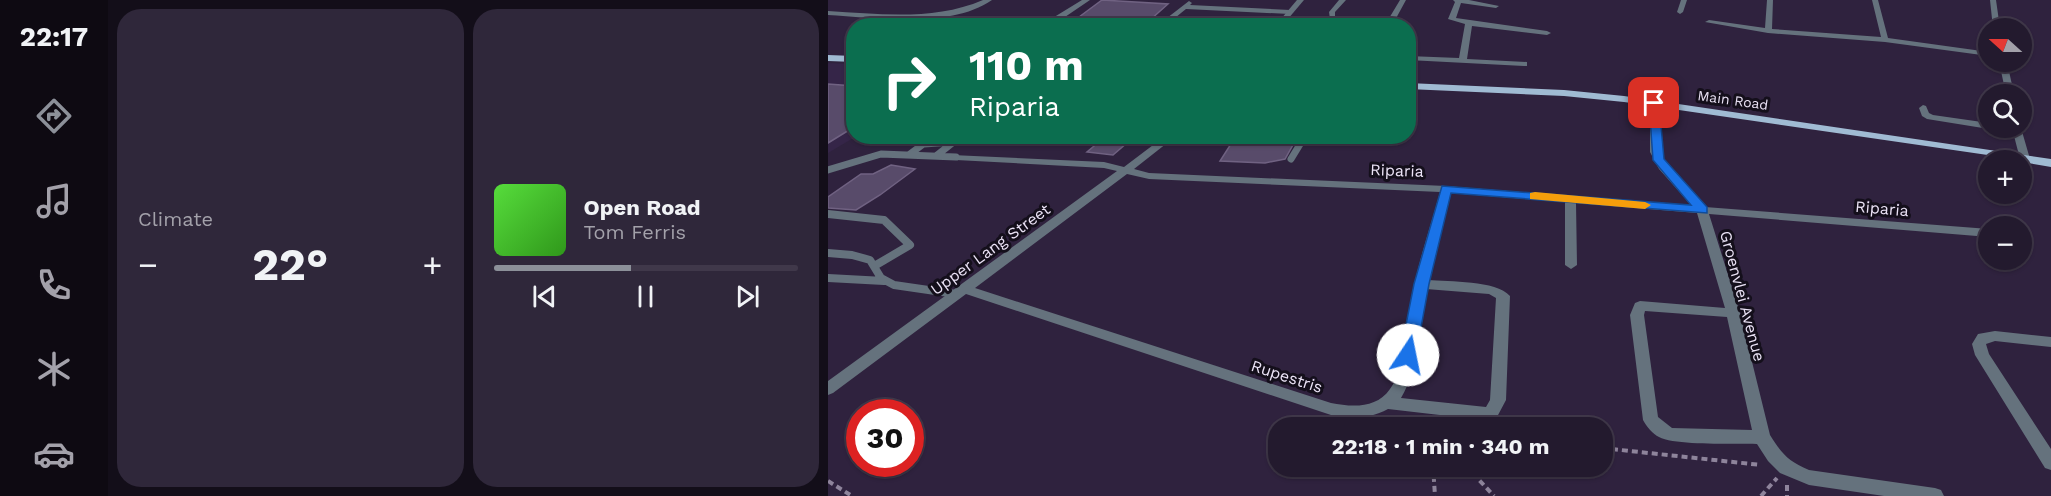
<!DOCTYPE html>
<meta charset="utf-8">
<style>
:root{--surface:#231a2e;--page:#2f273a;--text:#f1f3f6;--muted:#a3a1aa;--line:#40384a;--accent:#8c9099}
body{margin:0;font-family:"Work Sans",sans-serif;background:var(--page);color:var(--text);height:100vh;display:flex;flex-direction:column;font-size:22px;white-space:nowrap}
*{box-sizing:border-box;margin:0}
p{font-size:20px;color:var(--muted)}
.icon{flex:none;width:33px;height:33px;fill:none;stroke:currentColor;stroke-width:2;stroke-linecap:round;stroke-linejoin:round}
.map{position:relative;flex:1;overflow:hidden}
.side{display:flex;flex-direction:column;gap:9px;padding:9px;background:#130e19;width:720px}
.side>*{flex:none}
.guide{position:absolute;left:18px;top:18px;width:570px;height:126px;border-radius:24px;box-shadow:0 2px 4px #0004,0 0 0 2px var(--line);background:#0b6e4f;color:#fff;overflow:hidden}
.needle{width:39px;rotate:291deg}
.buttons{position:absolute;left:1150px;top:18px;display:grid;gap:12px}
.buttons a{display:grid;place-items:center;width:54px;height:54px;border-radius:50%;background:var(--surface);box-shadow:0 2px 4px #0004,0 0 0 2px var(--line);font-size:30px}
.speed{position:absolute;left:18px;top:399px;display:flex;gap:12px;font-size:30px;font-weight:700;text-align:center}
.speed>*{display:grid;place-content:center;width:78px;height:78px;border-radius:50%;background:var(--surface);box-shadow:0 2px 4px #0004,0 0 0 2px var(--line);line-height:1}
.speed .limit{border:9px solid #d22;background:#fff;color:#111}
.pin{position:absolute;display:grid;place-items:center;width:51px;height:51px;color:#fff;margin:-26px;border-radius:12px;box-shadow:0 3px 9px #0006}
.me{position:absolute;width:66px;margin:-33px;rotate:11deg;stroke-linejoin:round;filter:drop-shadow(0 0 4px #0008)}
.turn{display:flex;align-items:center;gap:21px;height:126px;padding:0 24px;font-size:27px}
.turn .icon{width:78px;height:78px;stroke-width:2.5}
.turn b{display:block;font-size:42px;line-height:51px}
.big{font-size:45px;font-weight:700;line-height:1.1}
.side .tile{flex:1;display:flex;flex-direction:column;justify-content:center;gap:9px;min-width:0;padding:0 21px;border-radius:24px;background:var(--page)}
.song{display:flex;align-items:center;gap:18px}
.cover{width:72px;height:72px;border-radius:9px;background:linear-gradient(135deg,hsl(110 70% 55%),hsl(110 70% 35%))}
.played{height:6px;border-radius:3px;background:linear-gradient(90deg,var(--accent) 45%,var(--line) 45%)}
.keys{display:flex;justify-content:space-around;direction:ltr}
.heat{display:flex;justify-content:space-between;align-items:center;font-size:33px;direction:ltr}
.side .tiles{flex:1;display:grid;gap:9px;grid-template-columns:repeat(2,1fr)}
.trip{position:absolute;left:440px;top:417px;width:345px;height:60px;border-radius:24px;background:var(--surface);box-shadow:0 2px 4px #0004,0 0 0 2px var(--line);font-weight:700;line-height:60px;text-align:center}
main{display:flex;flex:1;min-height:0}
.tab-bar{display:flex;flex-direction:column;width:108px;justify-content:space-around;align-items:center;background:#0e0a12;color:var(--muted)}
.tab-bar .icon{width:42px;height:42px}
.tab-bar .current{color:var(--accent)}
.tab-bar b{font-size:27px;color:var(--text)}
.map>svg:first-child{display:block}
.built{fill:#352548}
.building{fill:#584b6a;stroke:#706282;stroke-width:1.5}
.lines{fill:none;stroke-linecap:round;stroke-linejoin:round}
.path{stroke:#8e849b;stroke-width:4;stroke-dasharray:6 4;stroke-linecap:butt}
.service-far1{stroke:#65727d;stroke-width:7}
.service{stroke:#65727d;stroke-width:8}
.minor{fill:#65727d;fill-rule:evenodd}
.tertiary{fill:#65727d;fill-rule:evenodd}
.primary{fill:#a0bbd3;fill-rule:evenodd}
.route{fill:#1a73e8;stroke:#114b97;stroke-width:1.5}
.slow{fill:#f59e0b}
.labels{text-anchor:middle;stroke-width:6;stroke-linejoin:round;paint-order:stroke}
.far-street-label{font-size:14px;fill:#ebe3f6;stroke:#140f1b}
.street-label{font-size:16px;fill:#ebe3f6;stroke:#140f1b}
</style>
<main>
<nav class="tab-bar">
<b>22:17</b>
<svg class="icon current" aria-label="directions" viewBox="0 0 24 24"><path d="M12 3l9 9-9 9-9-9zM9 14v-3h6M13 9l2 2-2 2"/></svg>
<svg class="icon" aria-label="music" viewBox="0 0 24 24"><path d="M9 18V5l10-2v13"/><circle cx="6" cy="18" r="3"/><circle cx="16" cy="16" r="3"/></svg>
<svg class="icon" aria-label="phone" viewBox="0 0 24 24"><path d="M5 4h4l2 5-3 2q2 4 5 5l2-3 5 2v4C11 20 4 13 5 4z"/></svg>
<svg class="icon" aria-label="climate" viewBox="0 0 24 24"><path d="M12 3v18M4 7l16 10M4 17L20 7"/></svg>
<svg class="icon" aria-label="car" viewBox="0 0 24 24"><path d="M5 17H2v-5l4-1 3-4h7l3 4 3 1v5h-3M9 17h6M6 11h13"/><circle cx="7" cy="17" r="2"/><circle cx="17" cy="17" r="2"/></svg>
</nav>
<section class="side">
<div class="tiles">
<div class="tile"><p>Climate</p>
<div class="heat"><a>−</a><b class="big">22°</b><a>+</a></div>
</div>
<div class="tile">
<div class="song"><i class="cover"></i><div><b>Open Road</b><p>Tom Ferris</p></div></div>
<div class="played"></div>
<div class="keys"><svg class="icon" aria-label="previous" viewBox="0 0 24 24"><path d="M18 5L8 12l10 7zM5 5v14"/></svg><svg class="icon" aria-label="pause" viewBox="0 0 24 24"><path d="M8 5v14M16 5v14"/></svg><svg class="icon" aria-label="next" viewBox="0 0 24 24"><path d="M6 5l10 7-10 7zM19 5v14"/></svg></div>
</div>
</div>
</section>
<div class="map">
<svg width="1223" height="496" viewBox="0 0 1223 496">
<rect width="100%" height="100%" fill="#2f223e"/>
<path class="built" d="M0 63 25 64 27 137 0 153Z"/>
<path class="building" d="M274 0 340 4 322 20 251 17Z
M0 84 26 86V127L0 143Z
M278 136H307L285 155 259 152Z
M408 136H470L457 159 437 163 392 161Z
M63 165 87 169 52 195 28 210 0 208V197L33 174H45Z"/>
<g class="lines">
<path class="path" d="M562 418 598 428
M774 448 933 465
M605 466 607 496
M638 466 666 496
M0 481 24 496
M959 485V496
M933 496 949 478"/>
<path class="service-far1" d="M96 144 124 142
M82 154 106 136
M108 156 133 136
M463 159 477 136
M0 170 53 154 128 157"/>
<path class="service" d="M0 214 56 220 82 245 48 265
M0 253 24 255 42 260 53 278 66 285 128 294
M0 278 56 281"/>
<path class="minor" d="M155 0H164C122 29 49 18 0 15V11C53 14 106 21 155 0Z
M254 0H262L234 19 302 26 222 24 223 19Z
M511 0H518L507 12V16L560 20 572 0H578L566 22 569 26 502 19 501 12Z
M625 0H641L671 6 668 8 633 3 628 18 719 31 723 33 719 35 644 26 639 59 699 62V66H696L580 60V56L631 58 637 24 620 19 627 2Z
M853 0H859L855 12 852 14 849 12Z
M939 0H945L944 29 1053 37 1044 0H1050L1060 38 1161 52V56L1057 42 940 33 877 22 881 20 937 28Z
M1162 0H1168L1172 28H1165Z
M361 1 364 3 362 5 462 10 465 12 462 14 358 9C346 19 337 26 321 26L339 18Z
M1171 62H1179L1186 94H1178Z
M826 100 830 103 832 152 839 166 877 207 1161 229V237L881 214 912 313 942 435C954 454 960 461 981 470L1107 488 1113 490 1116 496H1056L981 485 952 473 940 461 929 444C908 443 848 446 831 437 825 434 818 426 815 420L802 315 807 303 812 301 897 308 869 213 748 203 749 265 743 269 737 265V202L622 193 600 280C621 282 668 280 682 296L678 400 669 417 655 420 560 409C541 419 523 420 503 415L138 294 5 393 0 395V381L289 171 276 168 128 160 123 157 124 155 276 162 296 167 337 136H348L306 169 321 173 618 186 864 206 831 169 822 152V103ZM299 174 321 179 612 192C604 222 594 251 587 281 581 308 578 369 562 389 548 409 524 407 503 403L147 288ZM598 289 661 294 668 298 662 400 658 407 573 398C592 366 593 325 598 289ZM817 311 899 317 924 430 844 428 830 417 816 315Z
M1095 105 1098 106 1101 113 1105 115 1161 123V128H1165L1161 129 1099 119 1094 116 1091 108Z
M1169 128H1193L1202 159 1201 161 1197 162 1192 159 1185 132 1170 130Z
M1167 331 1223 337V347L1167 341 1158 344 1161 354 1223 449V470L1217 468 1147 355 1144 344 1150 334Z"/>
<path class="tertiary" d="M469 0H476L454 26H447Z"/>
<path class="primary" d="M0 55 26 56V62L0 61Z
M580 83 736 90 796 96 1223 159V167L1194 162V160L796 102 736 96 580 89Z"/>
</g>
<path class="route" d="M826 100 831 103 836 159 879 207V213L623 193 601 284 588 355 586 359H574L572 355 586 284 614 186 863 205 825 160 821 103Z"/>
<path class="slow" d="M707 192 817 202 823 205 817 209 702 199V193Z"/>
<g class="labels">
<g class="far-street-label">
<text transform="translate(905 100) rotate(8)" y="5">Main Road</text>
</g>
<g class="street-label">
<text transform="translate(569 170) rotate(2)" y="6">Riparia</text>
<text transform="translate(1054 208) rotate(5)" y="6">Riparia</text>
<text transform="translate(162 249) rotate(-36)" y="6">Upper Lang Street</text>
<text transform="translate(915 296) rotate(75)" y="6">Groenvlei Avenue</text>
<text transform="translate(459 376) rotate(18)" y="6">Rupestris</text>
</g>
</g>
</svg>
<div class="buttons">
<a><svg class="needle" viewBox="-14 -14 28 28"><path d="M0-13l5 13h-10z" fill="#e53935"/><path d="M0 13l5-13h-10z" fill="#a3a1aa"/></svg></a>
<a><svg class="icon" aria-label="search" viewBox="0 0 24 24"><circle cx="10" cy="10" r="6"/><path d="M15 15l6 6"/></svg></a>
<a>+</a>
<a>−</a>
</div>
<div class="speed"><div class="limit">30</div></div>
<div class="pin" style="left:826px;top:103px;background:#d93025"><svg class="icon" aria-label="arrive" viewBox="0 0 24 24"><path d="M6 21V4h12l-3 4 3 4H6"/></svg></div>
<svg class="me" style="left:580px;top:355px" viewBox="-20 -20 40 40"><circle r="19" fill="#fff"/><path d="M0-13L10 11 0 6-10 11z" fill="#1a73e8"/></svg>
<div class="trip">22:18 · 1 min · 340 m</div>
<div class="guide">
<div class="turn"><svg class="icon" aria-label="right" viewBox="0 0 24 24"><path d="M7 20v-9h11M14 6l5 5-5 5"/></svg><div><b>110 m</b>Riparia</div></div>
</div>
</div>
</main>
